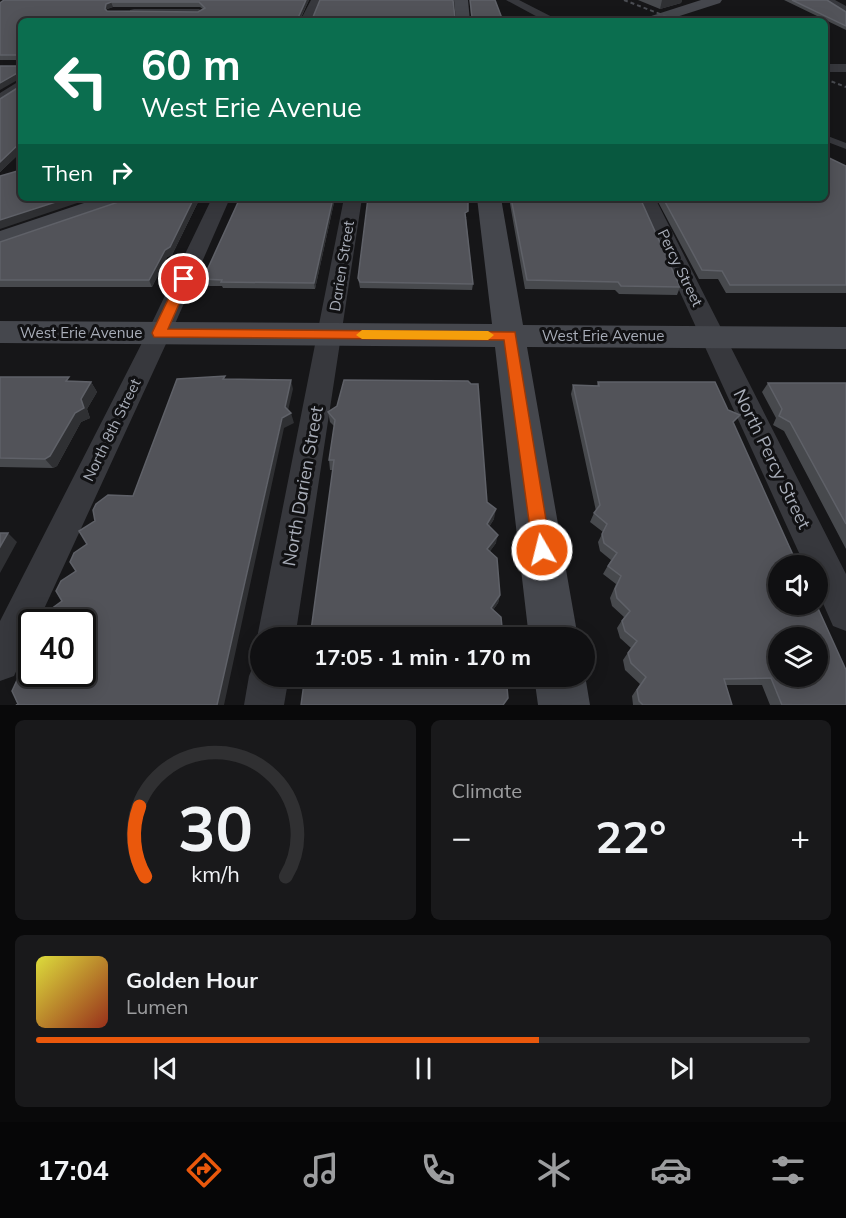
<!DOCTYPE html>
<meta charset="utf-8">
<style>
:root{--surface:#101012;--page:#19191b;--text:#f1f3f6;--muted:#9c9d9f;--line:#303032;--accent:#ea580c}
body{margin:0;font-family:Mulish,sans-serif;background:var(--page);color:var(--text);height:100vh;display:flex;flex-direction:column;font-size:22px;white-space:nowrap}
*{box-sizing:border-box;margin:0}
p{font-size:20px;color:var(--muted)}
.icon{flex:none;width:33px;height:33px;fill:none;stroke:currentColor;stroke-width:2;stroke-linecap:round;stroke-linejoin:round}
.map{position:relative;height:705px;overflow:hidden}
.side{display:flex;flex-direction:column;gap:15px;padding:15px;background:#09090a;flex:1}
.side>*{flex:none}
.hud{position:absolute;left:18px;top:18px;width:810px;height:183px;border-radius:9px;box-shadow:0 3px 15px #0003,0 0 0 2px var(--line);background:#0b6e4f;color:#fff;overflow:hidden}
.tools{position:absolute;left:768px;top:555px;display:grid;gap:12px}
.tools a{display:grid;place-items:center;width:60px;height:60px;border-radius:50%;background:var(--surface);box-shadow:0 3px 15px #0003,0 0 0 2px var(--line);font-size:30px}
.speed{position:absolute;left:18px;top:609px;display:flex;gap:12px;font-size:30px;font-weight:700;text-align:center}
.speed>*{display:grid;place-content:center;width:78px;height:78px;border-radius:50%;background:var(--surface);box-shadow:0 3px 15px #0003,0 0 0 2px var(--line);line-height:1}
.speed .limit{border:3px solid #111;border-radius:9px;background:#fff;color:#111}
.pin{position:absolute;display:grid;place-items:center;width:51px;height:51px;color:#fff;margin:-26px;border:3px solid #fff;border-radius:50%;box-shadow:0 2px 6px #0007}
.me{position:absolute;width:66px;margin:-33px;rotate:352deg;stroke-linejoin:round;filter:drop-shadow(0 0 4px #0008)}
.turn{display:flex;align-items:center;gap:21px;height:126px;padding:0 24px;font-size:27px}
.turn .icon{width:78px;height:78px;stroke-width:2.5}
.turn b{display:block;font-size:42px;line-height:51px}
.then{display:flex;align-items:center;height:57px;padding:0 24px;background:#0003;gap:12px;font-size:22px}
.big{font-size:45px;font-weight:700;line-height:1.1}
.side .widget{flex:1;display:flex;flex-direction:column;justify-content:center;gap:9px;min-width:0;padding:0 21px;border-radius:9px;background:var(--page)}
.side .dial{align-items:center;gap:0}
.dial svg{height:156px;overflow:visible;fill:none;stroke:var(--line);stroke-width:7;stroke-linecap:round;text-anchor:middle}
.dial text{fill:var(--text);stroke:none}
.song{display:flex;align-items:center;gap:18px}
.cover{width:72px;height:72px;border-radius:9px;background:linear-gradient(135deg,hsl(60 70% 55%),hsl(10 70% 35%))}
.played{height:6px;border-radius:3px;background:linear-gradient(90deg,var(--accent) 65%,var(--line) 65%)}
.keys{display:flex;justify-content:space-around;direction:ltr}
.heat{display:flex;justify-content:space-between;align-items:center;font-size:33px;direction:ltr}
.side .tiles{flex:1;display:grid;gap:15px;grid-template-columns:1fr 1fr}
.widget:last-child{grid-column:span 2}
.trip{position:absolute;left:250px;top:627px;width:345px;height:60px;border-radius:30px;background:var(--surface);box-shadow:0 3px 15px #0003,0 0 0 2px var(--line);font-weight:700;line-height:60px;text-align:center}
.tabs{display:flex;height:96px;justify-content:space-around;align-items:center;background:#060607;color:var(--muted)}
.tabs .icon{width:42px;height:42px}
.tabs .current{color:var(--accent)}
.tabs b{font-size:27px;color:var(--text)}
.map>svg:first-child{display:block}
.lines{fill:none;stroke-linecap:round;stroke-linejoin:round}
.lane{fill:#37383d;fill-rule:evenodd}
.street{fill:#37383d;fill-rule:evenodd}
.secondary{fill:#45474d;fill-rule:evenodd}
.rail{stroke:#4a4c52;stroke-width:2;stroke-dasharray:4 3;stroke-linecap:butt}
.wall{fill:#47494d;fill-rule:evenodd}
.shaded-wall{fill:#2f3033}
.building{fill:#525359;stroke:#5f6168;stroke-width:1.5;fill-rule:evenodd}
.route{fill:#ea580c;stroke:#983908;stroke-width:1.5}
.slow{fill:#f59e0b}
.labels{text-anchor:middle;stroke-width:6;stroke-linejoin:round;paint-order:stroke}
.street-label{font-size:15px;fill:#a8adb8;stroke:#111113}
.near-street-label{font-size:18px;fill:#a8adb8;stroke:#111113}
</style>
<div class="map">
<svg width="846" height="705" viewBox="0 0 846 705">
<rect width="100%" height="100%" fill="#161618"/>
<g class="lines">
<path class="lane" d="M825 135 846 143V149L825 141Z"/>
<path class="street" d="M311 0H321L312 21H300Z
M506 0H519L560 21H545Z
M823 0H835L846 6V14Z
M134 9H199L204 12 199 15 130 14V10Z
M825 64H846V72H825Z
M21 80V91L0 104V93Z
M212 198H230L171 333 38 622H32V637L14 676 0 681V621L147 333Z
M344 198H362L295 638H261V647L257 638Z
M637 198H655L846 574V631L833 626 818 592V566H805Z
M261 660V676H289L284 705H244L249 676 255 662Z"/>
<path class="secondary" d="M454 0H468L470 21H456Z
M701 0H722L720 3 664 21H643L645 18Z
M99 198H135L132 203 0 248V231Z
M477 198H501L523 325 846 327V349L527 347 578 638H529L495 347 0 343V321L492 324Z
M585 675 590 705H538L534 676H585Z"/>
<path class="rail" d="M624 0 678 21
M825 79 846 87"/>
</g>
<path class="wall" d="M309 0 301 18 471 17 470 0H495L503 21H21V152L0 172V99L19 87 20 60H0V3ZM113 7H200L203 9 198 12 107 11V9Z
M638 0H682L681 3 660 9Z
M784 0H827L846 12V30Z
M846 166V293H726L718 279H699L656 198H825Z
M130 198H200L172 255 167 257 152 287H0V242Z
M335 198 315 289 223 288 222 286H205L203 279Z
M509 198H640L680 287 677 295 619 294 615 290 525 289Z
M467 217 466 218 473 284 472 290 360 288 358 278Z
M0 377 91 382 97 392 87 409 90 418 81 422 57 466 53 468 0 467Z
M598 382 734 425 846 705H770L762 685H726L732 705H633L632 696 640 684 625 670 623 660 631 648 620 638 617 628 624 617 612 606 610 598 616 584 603 574 611 560 600 551 598 542 603 532 590 522 594 513 596 511 571 394 573 385 597 386Z
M768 383H846V549L784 431 773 425 776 418 762 392Z
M328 412 487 502 494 519 489 527 496 543 490 551 500 595 498 603 493 610 502 627 500 635 498 638H310L333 470H330L329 460 334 426 330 422Z"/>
<path class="shaded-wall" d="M306 0H309L299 21 298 18Z
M662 0H682L681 3 660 9Z
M111 2 113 7 107 9V14L105 9 106 4Z
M19 72 21 78 0 90V83Z
M21 142V152L0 172V162Z
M68 198H92L0 229V220Z
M194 198H200L172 255 167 257 152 287 149 280Z
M333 198H335L315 289 314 283Z
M291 380 293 389 287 415 291 413 294 423 284 428 224 705H217Z
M91 382 97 392 87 409 90 418 81 422 57 466 53 468 45 459Z
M496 509 494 519 485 533 487 524Z
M8 533 17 542 0 573V547Z
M498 535 496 543 486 557 487 549Z
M500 595 498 603 489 616 491 608Z
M502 627 500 635 498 638H494Z"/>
<path class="building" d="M4 0H306L298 18 313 17 320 0H453L455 18 472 17 470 0H495L503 21H21V142L0 162V99L19 87V72L0 83V66H20V55H0V3ZM111 2H199L205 8 198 12 107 11 105 9 106 4Z
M792 0H827L846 12V26Z
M825 156 846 166V285H730L722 271 702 270 663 198H825Z
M21 170V198H68L0 220V176Z
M130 198H194L170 247 165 250 149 280H0V242Z
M240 198H333L314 283 221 282 222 280 203 279Z
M368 198H468V211L465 213 473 284 360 282 358 278Z
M511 198H640L680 287 621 286 618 282 527 280Z
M225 376 223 379 291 380 285 407 291 413 282 418 217 705H16L18 704 12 691 18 678 32 669V674H82V622H44L43 620 47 612 62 601 56 591 61 581 76 571 70 562 74 553 87 544 79 531 95 521 93 510 96 504 108 495 133 496 177 379Z
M0 377H69L66 381 91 382 81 399 84 408 75 413 50 456 45 459 0 458Z
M344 380 468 381 471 384H478L487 502 496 509 487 524 498 535 487 549 497 558 500 595 491 608 501 617 502 627 494 638H310L334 460H329L335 420 328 412 337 406Z
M598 382H715L728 410 740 415 733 422 798 566H778V604H816L846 670V705H782L771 678 724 679 732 705H643L639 701 637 690 646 677 631 663 628 653 637 641 625 631 622 621 630 611 617 598 615 589 621 576 608 566 617 553 604 543 602 534 607 524 594 513 600 505 573 385 599 386ZM778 638H818V676H778Z
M768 383H846V524L790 422 779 416 782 409Z
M0 533H8L0 547Z
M32 647V664L28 655Z
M305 676H501L507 687 508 698 503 705H301Z"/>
<path class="route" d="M184 275 190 279 168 329 515 332 551 550 548 556 542 559 535 556 533 550 504 340 154 337 152 333 178 279Z"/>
<path class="slow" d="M362 330 488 331 494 335 488 340 362 339 356 335Z"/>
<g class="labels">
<g class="street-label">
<text transform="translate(342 266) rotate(-81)" y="5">Darien Street</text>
<text transform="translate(680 268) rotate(64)" y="5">Percy Street</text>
<text x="81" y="338">West Erie Avenue</text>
<text x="603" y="341">West Erie Avenue</text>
<text transform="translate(112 430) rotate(-64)" y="5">North 8th Street</text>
</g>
<g class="near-street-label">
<text transform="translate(772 459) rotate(64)" y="6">North Percy Street</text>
<text transform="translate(303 486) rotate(-80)" y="6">North Darien Street</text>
</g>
</g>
</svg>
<div class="tools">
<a><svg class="icon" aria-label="sound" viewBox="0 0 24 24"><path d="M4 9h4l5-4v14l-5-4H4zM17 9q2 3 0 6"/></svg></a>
<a><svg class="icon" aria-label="layers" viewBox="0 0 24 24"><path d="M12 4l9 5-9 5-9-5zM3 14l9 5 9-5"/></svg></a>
</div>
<div class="speed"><div class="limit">40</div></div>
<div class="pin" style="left:184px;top:279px;background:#d93025"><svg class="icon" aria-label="arrive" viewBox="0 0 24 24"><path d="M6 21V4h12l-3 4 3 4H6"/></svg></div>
<svg class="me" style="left:542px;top:550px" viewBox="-20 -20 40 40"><circle r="17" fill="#ea580c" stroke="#fff" stroke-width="3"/><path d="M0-11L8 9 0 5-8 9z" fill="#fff"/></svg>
<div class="trip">17:05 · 1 min · 170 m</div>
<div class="hud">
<div class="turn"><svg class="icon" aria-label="left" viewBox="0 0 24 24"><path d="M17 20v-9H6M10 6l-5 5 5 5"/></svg><div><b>60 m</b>West Erie Avenue</div></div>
<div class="then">Then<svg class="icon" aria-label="right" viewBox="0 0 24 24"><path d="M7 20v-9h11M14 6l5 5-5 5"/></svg></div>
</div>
</div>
<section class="side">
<div class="tiles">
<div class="widget dial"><svg viewBox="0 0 100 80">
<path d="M14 69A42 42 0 1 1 86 69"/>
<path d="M14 69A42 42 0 0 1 11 33" stroke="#ea580c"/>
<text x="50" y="56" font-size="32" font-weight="700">30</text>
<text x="50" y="72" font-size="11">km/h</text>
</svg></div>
<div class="widget"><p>Climate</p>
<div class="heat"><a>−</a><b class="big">22°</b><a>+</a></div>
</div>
<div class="widget">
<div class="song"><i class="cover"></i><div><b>Golden Hour</b><p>Lumen</p></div></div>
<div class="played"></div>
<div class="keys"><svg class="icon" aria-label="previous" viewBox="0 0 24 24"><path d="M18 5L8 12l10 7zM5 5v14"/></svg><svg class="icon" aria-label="pause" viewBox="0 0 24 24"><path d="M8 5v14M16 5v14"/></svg><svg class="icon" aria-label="next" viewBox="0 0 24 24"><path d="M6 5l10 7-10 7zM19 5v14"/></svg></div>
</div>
</div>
</section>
<nav class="tabs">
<b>17:04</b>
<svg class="icon current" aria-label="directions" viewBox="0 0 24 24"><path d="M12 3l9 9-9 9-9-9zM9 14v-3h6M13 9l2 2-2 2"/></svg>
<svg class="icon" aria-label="music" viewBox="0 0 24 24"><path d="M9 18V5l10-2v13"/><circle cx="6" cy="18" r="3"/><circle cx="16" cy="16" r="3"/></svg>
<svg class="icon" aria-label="phone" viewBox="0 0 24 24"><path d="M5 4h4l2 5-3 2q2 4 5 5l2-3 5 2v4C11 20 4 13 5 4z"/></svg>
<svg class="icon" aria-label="climate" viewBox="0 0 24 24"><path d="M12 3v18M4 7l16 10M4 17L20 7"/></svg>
<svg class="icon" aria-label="car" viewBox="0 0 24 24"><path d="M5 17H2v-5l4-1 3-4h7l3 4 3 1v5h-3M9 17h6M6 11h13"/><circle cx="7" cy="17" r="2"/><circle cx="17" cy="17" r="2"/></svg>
<svg class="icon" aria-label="filters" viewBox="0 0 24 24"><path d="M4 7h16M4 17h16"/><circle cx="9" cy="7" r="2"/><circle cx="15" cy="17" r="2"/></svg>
</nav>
